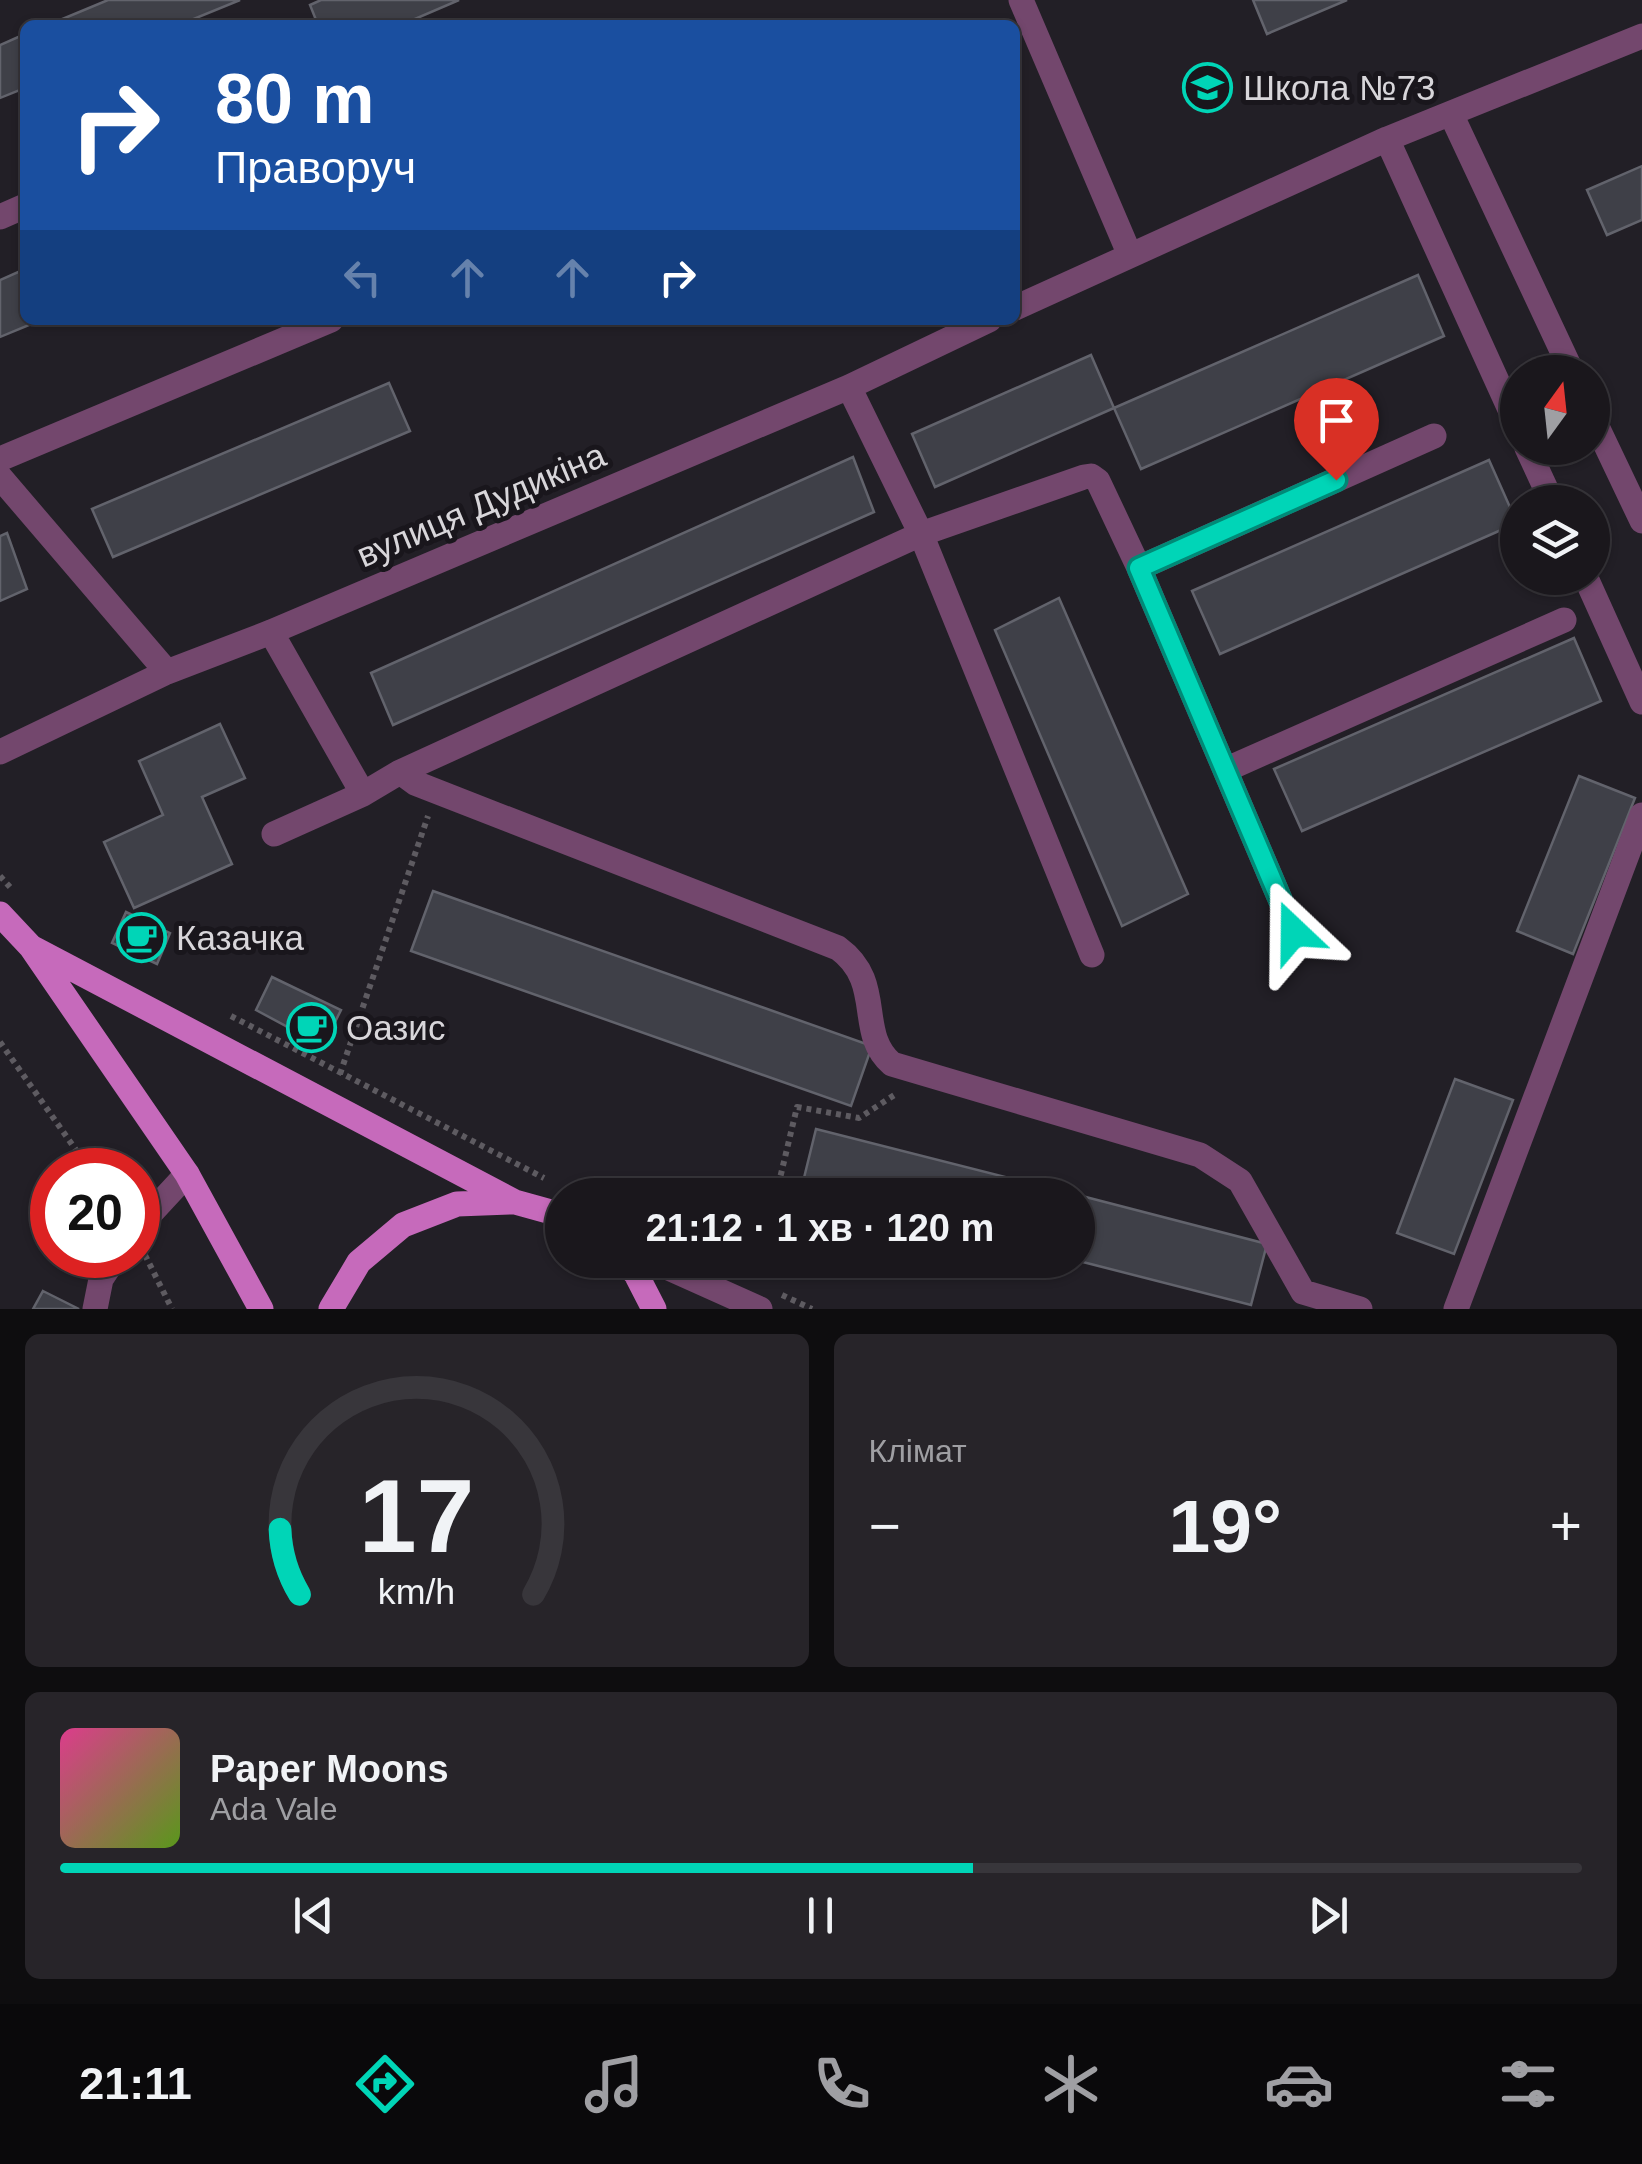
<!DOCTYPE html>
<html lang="uk">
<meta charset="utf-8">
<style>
:root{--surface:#1a171c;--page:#272429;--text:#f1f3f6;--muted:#9f9fa3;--line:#38363b;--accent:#00d5b7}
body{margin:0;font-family:Arial,sans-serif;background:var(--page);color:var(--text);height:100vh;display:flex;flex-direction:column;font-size:38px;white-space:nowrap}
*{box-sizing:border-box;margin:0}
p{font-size:32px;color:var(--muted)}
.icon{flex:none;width:55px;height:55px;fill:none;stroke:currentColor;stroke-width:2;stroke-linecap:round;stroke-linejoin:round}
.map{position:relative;height:1309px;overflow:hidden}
.sheet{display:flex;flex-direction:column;gap:25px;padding:25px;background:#0e0d0f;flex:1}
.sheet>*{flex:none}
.guide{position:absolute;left:20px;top:20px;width:1000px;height:305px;border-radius:15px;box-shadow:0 2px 8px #0004,0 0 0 2px var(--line);background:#1a4fa0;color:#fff;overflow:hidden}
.needle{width:65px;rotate:15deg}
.controls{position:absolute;left:1500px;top:355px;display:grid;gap:20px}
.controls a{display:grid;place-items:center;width:110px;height:110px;border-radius:50%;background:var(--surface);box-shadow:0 2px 8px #0004,0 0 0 2px var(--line);font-size:50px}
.speed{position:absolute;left:30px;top:1148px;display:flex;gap:20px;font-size:50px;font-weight:700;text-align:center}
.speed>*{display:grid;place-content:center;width:130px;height:130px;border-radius:50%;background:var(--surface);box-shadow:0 2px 8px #0004,0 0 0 2px var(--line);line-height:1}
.speed .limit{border:15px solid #d22;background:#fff;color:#111}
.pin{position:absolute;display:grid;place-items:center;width:85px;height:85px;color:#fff;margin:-102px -42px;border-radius:50% 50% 50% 0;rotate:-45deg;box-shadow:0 0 10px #0007}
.pin .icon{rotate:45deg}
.me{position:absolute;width:110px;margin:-55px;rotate:337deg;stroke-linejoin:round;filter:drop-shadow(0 0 8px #0008)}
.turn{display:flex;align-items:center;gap:35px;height:210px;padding:0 30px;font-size:45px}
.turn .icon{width:130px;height:130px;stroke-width:2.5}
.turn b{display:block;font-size:70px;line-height:85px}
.lanes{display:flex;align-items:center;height:95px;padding:0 30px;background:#0003;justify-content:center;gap:50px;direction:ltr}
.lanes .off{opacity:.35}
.big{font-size:75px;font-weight:800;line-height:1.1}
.sheet .tile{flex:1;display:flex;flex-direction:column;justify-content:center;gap:15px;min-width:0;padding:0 35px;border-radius:15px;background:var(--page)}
.sheet .dial{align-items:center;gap:0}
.dial svg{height:260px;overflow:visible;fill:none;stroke:var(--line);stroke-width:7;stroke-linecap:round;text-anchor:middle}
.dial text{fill:var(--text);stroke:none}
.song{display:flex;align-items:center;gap:30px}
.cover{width:120px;height:120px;border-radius:15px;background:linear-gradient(135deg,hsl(330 70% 55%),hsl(90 70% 35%))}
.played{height:10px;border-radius:5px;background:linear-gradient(90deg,var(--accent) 60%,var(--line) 60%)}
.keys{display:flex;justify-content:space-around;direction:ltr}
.heat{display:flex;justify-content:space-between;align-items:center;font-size:55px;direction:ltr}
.sheet .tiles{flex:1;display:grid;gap:25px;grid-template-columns:1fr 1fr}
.tile:last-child{grid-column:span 2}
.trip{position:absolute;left:545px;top:1178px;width:550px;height:100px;border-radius:50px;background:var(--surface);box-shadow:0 2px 8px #0004,0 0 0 2px var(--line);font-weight:800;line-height:100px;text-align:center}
.dock{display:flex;height:160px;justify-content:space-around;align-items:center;background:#0a090b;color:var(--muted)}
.dock .icon{width:70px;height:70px}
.dock .on{color:var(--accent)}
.dock b{font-size:45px;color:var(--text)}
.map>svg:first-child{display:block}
.building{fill:#3f4048;stroke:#62636c;stroke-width:2.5}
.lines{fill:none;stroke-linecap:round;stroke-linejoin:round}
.path{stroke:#5e5b61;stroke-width:6;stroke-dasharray:5 5;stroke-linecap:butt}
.minor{stroke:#73476d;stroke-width:25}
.major{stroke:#c66abb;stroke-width:25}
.route-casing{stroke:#008a77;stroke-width:25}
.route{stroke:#00d5b7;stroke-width:18}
.labels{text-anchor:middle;stroke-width:10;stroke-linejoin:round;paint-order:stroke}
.poi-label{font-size:35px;fill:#d8d6da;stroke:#19161c;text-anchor:start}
.street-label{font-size:35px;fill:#d8d6da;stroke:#19161c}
</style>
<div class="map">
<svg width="1642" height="1309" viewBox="0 0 1642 1309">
<rect width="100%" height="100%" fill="#221f26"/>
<path class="building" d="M108 0H240L179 25H48Z
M321 0H459L401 25H318L310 5Z
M1253 0H1347L1267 34Z
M25 34V88L0 98V45Z
M1642 166V220L1607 235 1587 190Z
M25 269V320H41L0 337V280Z
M1418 275 1444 336 1141 469 1114 408Z
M1091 355 1114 408 935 487 912 434Z
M389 383 410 431 113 557 92 509Z
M853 457 874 512 393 725 371 673Z
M1489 460 1517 523 1220 654 1192 591Z
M7 533 27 589 0 601V536Z
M1059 598 1188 894 1122 926 995 630Z
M1574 638 1601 701 1302 831 1274 769Z
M220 724 245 778 202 797 232 864 134 908 104 842 163 815 139 761Z
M1579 776 1635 798 1573 954 1517 931Z
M433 891 872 1046 851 1106 411 951Z
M126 912 170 933 157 964 112 943Z
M272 977 341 1010 323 1046 256 1010Z
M1455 1079 1513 1100 1454 1254 1397 1233Z
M816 1129 1076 1195H819L801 1190Z
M1078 1195 1267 1244 1251 1305 1075 1260H1078Z
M43 1291 79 1309H33Z"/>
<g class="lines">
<path class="path" d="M0 876 10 887
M231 1016 544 1178
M0 1042 90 1170
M340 1074 428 816
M776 1195 797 1107 859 1118 896 1094
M145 1255 172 1309
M757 1278 761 1260
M782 1295 812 1309"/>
<path class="minor" d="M1021 0 1129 253
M1451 114 1572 372
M1387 139 1518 427
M0 217 25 206
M1015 308 1387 139 1642 36
M849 387 921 534 1084 477 1091 476 1098 481 1139 568 1294 932
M1592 416 1642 521
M1527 448 1552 502
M0 459 331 320
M0 477 167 672
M1139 568 1434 436
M1586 578 1642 702
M271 632 363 794 400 772 921 534 1092 955
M0 752 167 672 271 632 849 387 989 320
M1225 770 1564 620
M400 772 415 783 838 948C886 983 855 1032 892 1064L1200 1155 1240 1181 1303 1292 1360 1309
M274 834 363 794
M138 1227 187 1174
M651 1260 760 1309
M95 1309 101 1279 117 1255
M1456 1309 1642 815"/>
<path class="major" d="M0 914 31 947 187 1174 261 1309
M31 947 515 1202 562 1215
M623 1260 636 1274 654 1309
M331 1309 359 1262 403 1225 457 1204 510 1202"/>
</g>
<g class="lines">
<defs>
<path id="route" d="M1294 932 1139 568 1336 480"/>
</defs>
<use href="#route" class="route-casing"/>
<use href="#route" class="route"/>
</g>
<defs>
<symbol id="school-ring" viewBox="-11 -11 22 22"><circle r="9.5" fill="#19161c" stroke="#00d5b7" stroke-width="1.5"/><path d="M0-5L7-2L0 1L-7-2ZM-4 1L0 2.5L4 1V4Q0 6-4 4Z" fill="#00d5b7"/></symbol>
<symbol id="cafe-ring" viewBox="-11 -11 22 22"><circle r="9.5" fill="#19161c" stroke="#00d5b7" stroke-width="1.5"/><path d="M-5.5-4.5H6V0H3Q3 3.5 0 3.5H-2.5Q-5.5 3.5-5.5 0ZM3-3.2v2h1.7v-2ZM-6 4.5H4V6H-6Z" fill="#00d5b7"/></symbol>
</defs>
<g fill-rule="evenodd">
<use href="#school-ring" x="1180" y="60" width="55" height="55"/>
<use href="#cafe-ring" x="114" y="910" width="55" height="55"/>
<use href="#cafe-ring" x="284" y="1000" width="55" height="55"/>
</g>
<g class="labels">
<g class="poi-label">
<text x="1243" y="100">Школа №73</text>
<text x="176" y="950">Казачка</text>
<text x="346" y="1040">Оазис</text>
</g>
<g class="street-label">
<text transform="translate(481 505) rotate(-23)" y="12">вулиця Дудикіна</text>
</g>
</g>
</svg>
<div class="controls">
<a><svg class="needle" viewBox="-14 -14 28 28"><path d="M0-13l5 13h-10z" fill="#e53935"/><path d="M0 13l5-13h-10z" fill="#9f9fa3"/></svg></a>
<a><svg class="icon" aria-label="layers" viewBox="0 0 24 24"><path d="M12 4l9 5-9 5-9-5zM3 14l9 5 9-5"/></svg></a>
</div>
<div class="speed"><div class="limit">20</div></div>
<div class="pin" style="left:1336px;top:480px;background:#d93025"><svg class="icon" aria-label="arrive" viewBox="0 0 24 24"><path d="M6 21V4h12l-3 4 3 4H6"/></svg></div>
<svg class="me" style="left:1294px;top:932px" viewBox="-20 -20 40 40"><path d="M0-17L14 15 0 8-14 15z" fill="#00d5b7" stroke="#fff" stroke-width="4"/></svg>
<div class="trip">21:12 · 1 хв · 120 m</div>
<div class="guide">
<div class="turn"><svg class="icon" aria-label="right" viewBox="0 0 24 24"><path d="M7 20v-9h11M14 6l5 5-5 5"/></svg><div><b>80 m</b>Праворуч</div></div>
<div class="lanes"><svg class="icon off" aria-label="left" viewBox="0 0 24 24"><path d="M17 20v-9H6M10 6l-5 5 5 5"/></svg><svg class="icon off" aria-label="ahead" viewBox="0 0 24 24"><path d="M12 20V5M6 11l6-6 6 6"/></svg><svg class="icon off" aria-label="ahead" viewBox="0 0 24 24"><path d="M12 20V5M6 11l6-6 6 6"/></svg><svg class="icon" aria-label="right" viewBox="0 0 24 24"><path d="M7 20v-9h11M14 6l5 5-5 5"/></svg></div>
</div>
</div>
<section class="sheet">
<div class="tiles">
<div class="tile dial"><svg viewBox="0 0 100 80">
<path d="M14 69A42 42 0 1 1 86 69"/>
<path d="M14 69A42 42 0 0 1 8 49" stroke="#00d5b7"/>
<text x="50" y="56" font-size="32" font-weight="700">17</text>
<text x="50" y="72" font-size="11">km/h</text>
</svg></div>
<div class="tile"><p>Клімат</p>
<div class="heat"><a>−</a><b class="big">19°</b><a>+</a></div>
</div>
<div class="tile">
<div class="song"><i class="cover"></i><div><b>Paper Moons</b><p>Ada Vale</p></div></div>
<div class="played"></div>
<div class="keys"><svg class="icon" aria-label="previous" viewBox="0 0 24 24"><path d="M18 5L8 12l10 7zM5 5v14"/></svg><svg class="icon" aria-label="pause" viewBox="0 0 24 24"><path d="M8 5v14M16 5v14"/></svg><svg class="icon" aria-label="next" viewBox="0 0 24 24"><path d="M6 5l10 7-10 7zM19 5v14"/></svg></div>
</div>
</div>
</section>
<nav class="dock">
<b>21:11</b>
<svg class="icon on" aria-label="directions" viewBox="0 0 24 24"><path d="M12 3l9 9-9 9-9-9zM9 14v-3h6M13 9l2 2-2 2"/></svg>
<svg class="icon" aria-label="music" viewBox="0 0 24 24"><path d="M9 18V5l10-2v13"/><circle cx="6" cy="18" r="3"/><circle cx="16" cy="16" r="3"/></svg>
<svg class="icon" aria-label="phone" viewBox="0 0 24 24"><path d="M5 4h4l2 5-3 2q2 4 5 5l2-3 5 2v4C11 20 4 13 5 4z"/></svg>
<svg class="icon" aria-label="climate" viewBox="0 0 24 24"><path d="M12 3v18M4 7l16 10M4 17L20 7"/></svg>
<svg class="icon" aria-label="car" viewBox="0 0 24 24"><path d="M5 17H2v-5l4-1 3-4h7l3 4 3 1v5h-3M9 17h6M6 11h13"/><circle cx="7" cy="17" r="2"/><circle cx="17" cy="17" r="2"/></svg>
<svg class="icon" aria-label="filters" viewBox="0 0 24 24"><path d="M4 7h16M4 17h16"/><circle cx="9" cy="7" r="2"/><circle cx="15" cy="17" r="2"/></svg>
</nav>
